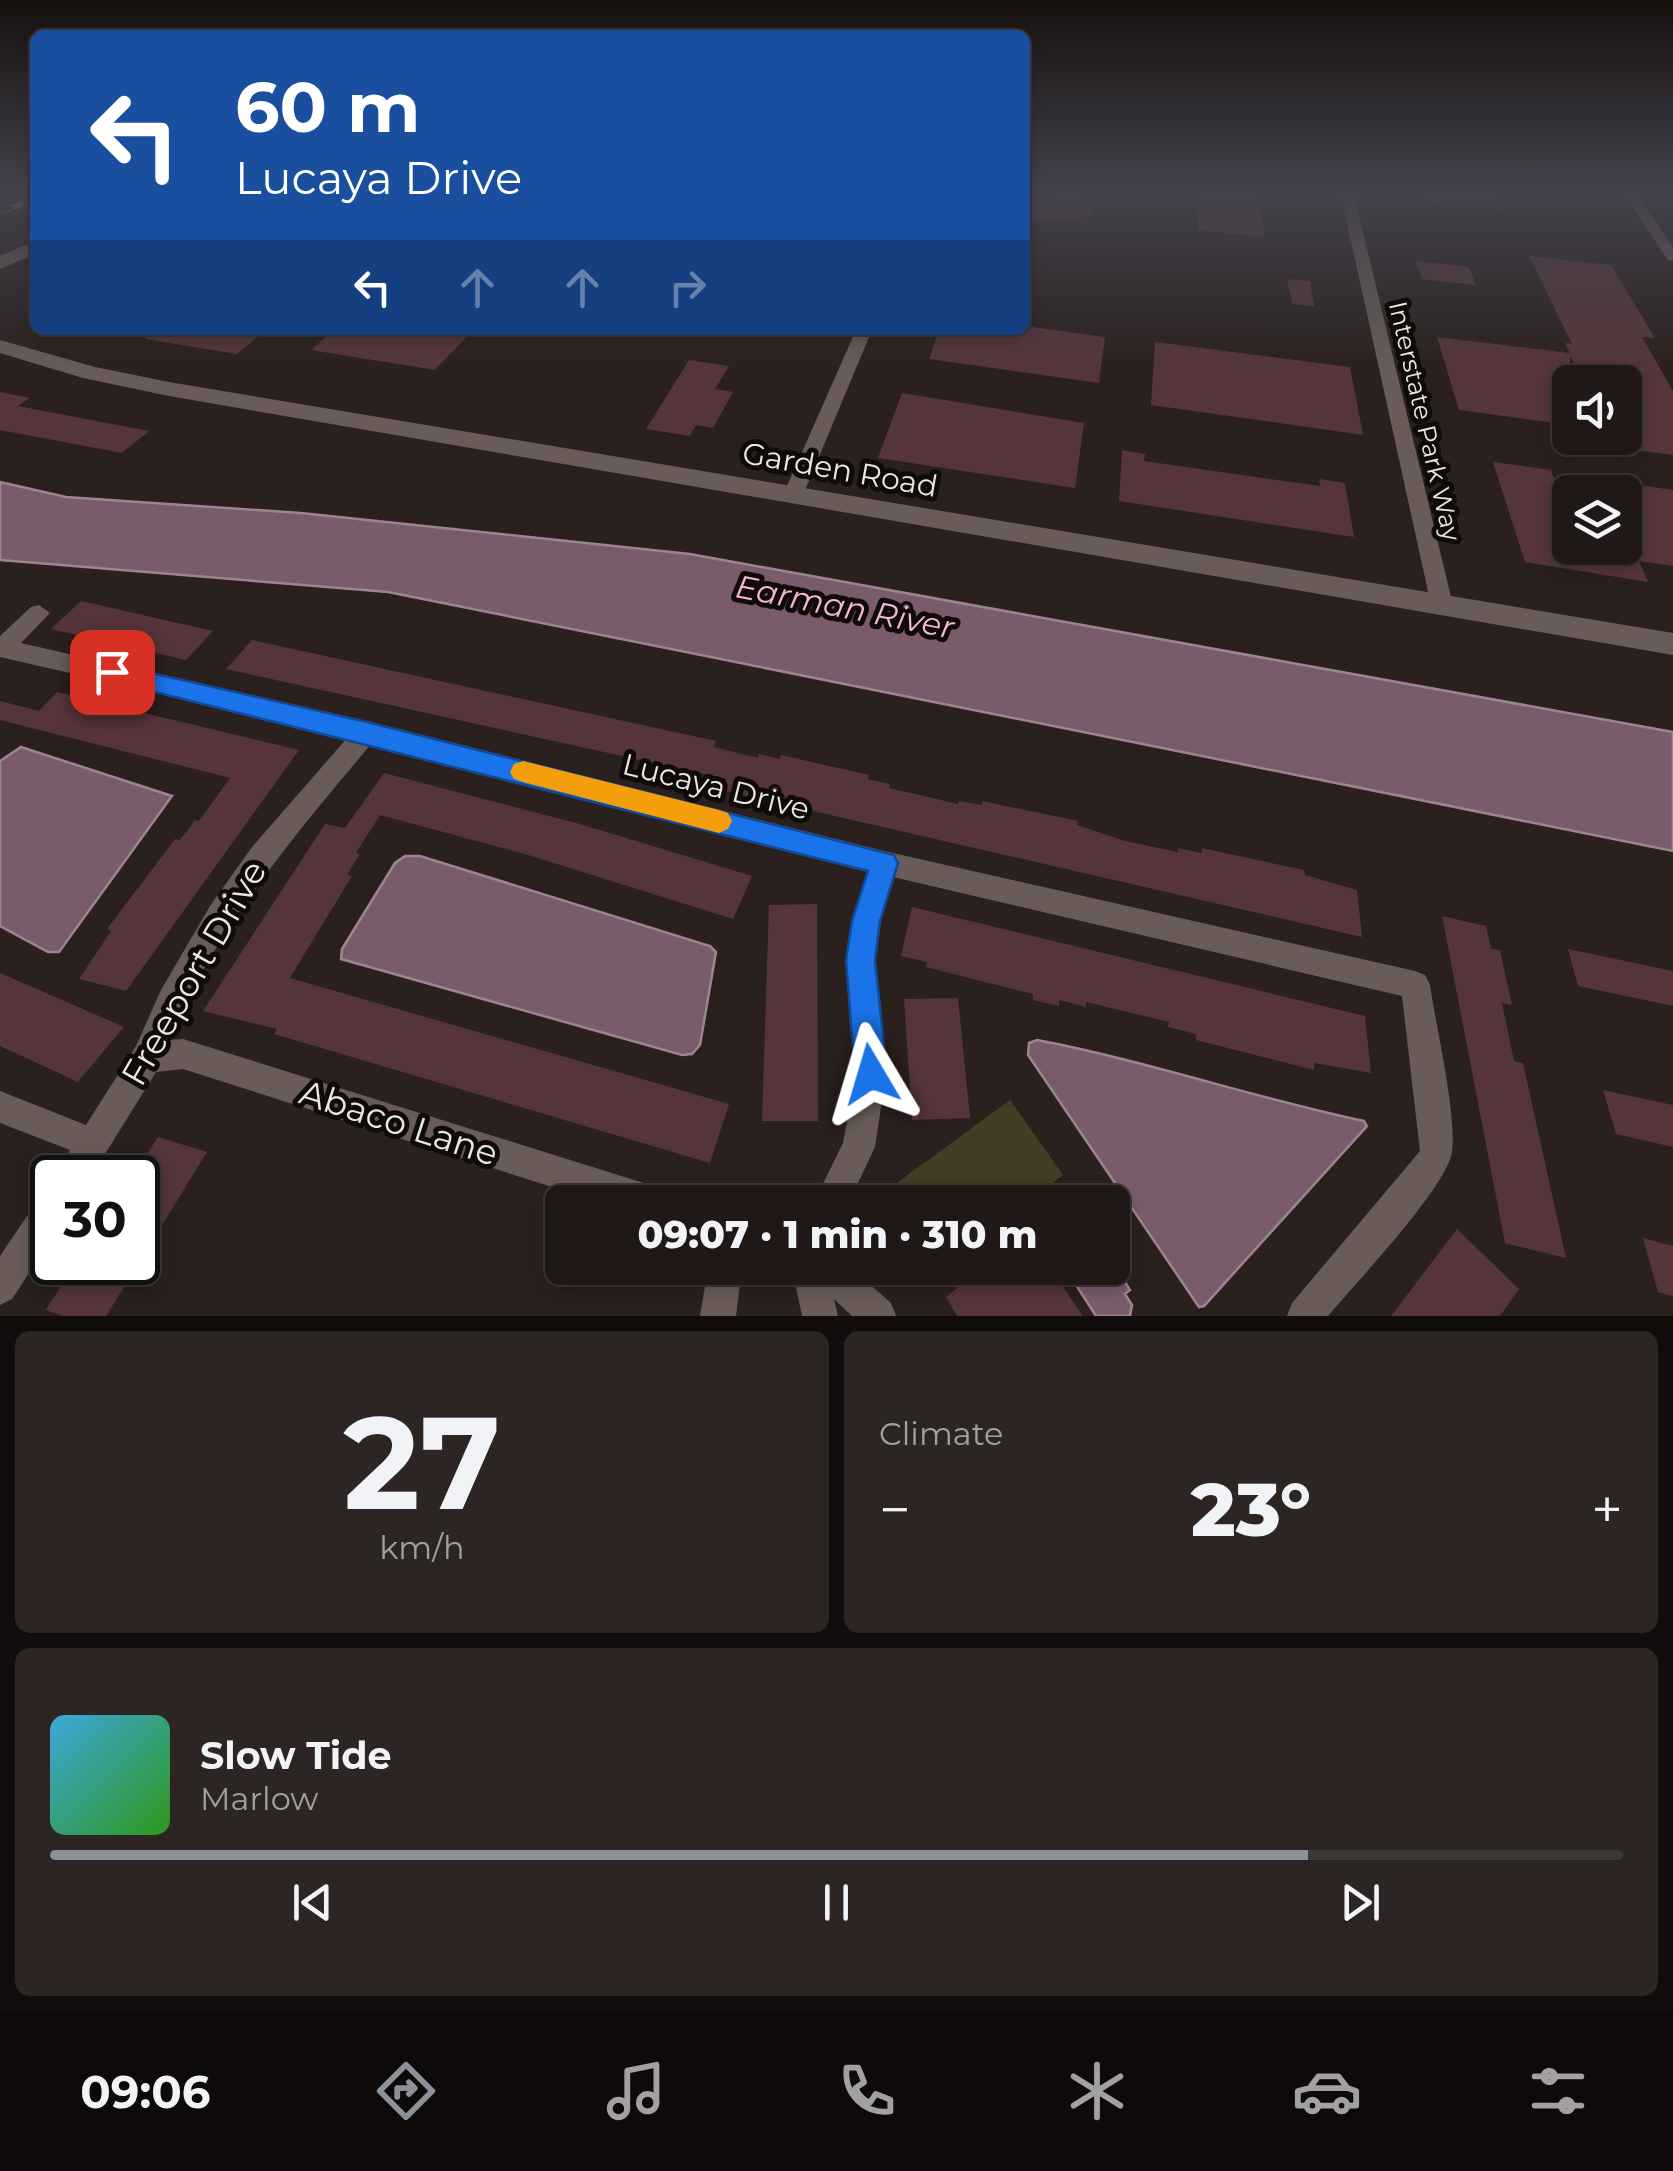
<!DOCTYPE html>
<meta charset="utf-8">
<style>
:root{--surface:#201816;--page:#2d2523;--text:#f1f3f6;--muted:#a2a0a1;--line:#3d3735;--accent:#8c9099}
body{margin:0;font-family:Montserrat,sans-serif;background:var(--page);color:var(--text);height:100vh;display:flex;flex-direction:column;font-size:38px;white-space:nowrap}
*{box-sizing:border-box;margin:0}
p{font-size:32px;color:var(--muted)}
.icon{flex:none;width:55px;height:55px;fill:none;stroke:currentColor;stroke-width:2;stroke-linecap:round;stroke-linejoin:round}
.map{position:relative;height:1316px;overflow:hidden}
.drawer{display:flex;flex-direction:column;gap:15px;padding:15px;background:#120d0c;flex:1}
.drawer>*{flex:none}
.top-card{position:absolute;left:30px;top:30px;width:1000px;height:305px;border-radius:15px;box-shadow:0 5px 15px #0003,0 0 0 2px var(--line);background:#1a4fa0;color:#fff;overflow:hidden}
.buttons{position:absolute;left:1552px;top:365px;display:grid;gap:20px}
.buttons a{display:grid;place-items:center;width:90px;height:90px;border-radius:15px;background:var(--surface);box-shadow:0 5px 15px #0003,0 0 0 2px var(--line);font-size:50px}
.speed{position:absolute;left:30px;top:1155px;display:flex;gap:20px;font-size:50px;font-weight:700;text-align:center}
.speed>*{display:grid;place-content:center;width:130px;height:130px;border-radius:50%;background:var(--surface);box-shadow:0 5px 15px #0003,0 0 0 2px var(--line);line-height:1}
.speed .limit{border:5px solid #111;border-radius:15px;background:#fff;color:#111}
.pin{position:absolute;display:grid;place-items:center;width:85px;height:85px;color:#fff;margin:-42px;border-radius:20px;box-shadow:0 5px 15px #0006}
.me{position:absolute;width:110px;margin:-55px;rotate:353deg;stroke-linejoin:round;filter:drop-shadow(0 0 8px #0008)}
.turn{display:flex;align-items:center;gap:35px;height:210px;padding:0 40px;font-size:45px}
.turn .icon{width:130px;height:130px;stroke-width:2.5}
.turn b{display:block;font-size:70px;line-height:85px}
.lanes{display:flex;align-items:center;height:95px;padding:0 40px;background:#0003;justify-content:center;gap:50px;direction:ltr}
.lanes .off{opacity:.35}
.big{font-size:75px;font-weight:800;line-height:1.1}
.drawer .widget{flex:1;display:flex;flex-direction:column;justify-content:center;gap:15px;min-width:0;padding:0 35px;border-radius:15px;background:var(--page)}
.drawer .dial{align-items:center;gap:0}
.dial b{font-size:130px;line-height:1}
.song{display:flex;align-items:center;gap:30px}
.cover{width:120px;height:120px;border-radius:15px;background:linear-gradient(135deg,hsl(200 70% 55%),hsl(110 70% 35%))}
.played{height:10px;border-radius:5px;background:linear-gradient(90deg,var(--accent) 80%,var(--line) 80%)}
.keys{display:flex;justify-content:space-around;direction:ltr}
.heat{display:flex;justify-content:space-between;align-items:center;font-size:55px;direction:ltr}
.drawer .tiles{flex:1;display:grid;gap:15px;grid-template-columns:1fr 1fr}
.widget:last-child{grid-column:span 2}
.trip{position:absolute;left:545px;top:1185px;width:585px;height:100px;border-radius:15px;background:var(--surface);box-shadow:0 5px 15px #0003,0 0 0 2px var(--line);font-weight:800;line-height:100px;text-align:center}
.menu{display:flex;height:160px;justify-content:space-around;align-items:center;background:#0d0a09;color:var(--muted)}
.menu .icon{width:70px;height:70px}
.menu .active{color:var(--accent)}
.menu b{font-size:45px;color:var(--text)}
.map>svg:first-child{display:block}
.green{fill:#453c25}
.water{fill:#7a5b6c;stroke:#9d8590;stroke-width:2.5}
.building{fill:#553539}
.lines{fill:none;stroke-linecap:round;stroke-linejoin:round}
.street{fill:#695c58;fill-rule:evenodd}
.secondary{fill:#695c58;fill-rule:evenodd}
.rail-casing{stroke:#a79e9c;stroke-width:6}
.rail{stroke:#0f0b09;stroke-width:4;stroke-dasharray:12;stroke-linecap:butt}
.route{fill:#1a73e8;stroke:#114b97;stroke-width:2.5}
.slow{fill:#f59e0b}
.labels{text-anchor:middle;stroke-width:10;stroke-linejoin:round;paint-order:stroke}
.far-street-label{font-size:25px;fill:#eee6e4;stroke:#0f0b09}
.street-label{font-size:30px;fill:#eee6e4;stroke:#0f0b09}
.water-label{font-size:32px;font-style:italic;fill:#f1b8d7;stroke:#0f0b09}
.near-street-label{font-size:35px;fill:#eee6e4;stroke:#0f0b09}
</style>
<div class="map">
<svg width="1673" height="1316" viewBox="0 0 1673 1316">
<rect width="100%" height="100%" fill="#2a201d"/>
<path class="green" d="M1010 1100 1063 1175 1028 1202H899L890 1188Z"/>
<path class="water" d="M0 482 66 497 301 513 690 554 1673 732V851L388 592 0 560Z
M21 747 172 796 59 952H48L0 926V761Z
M405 856H420L710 946 716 952 700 1045 692 1054 682 1055 341 959 342 949 395 863Z
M1037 1040C1148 1061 1254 1098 1364 1121L1367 1126 1204 1306 1199 1307 1028 1055 1029 1043Z
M1113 1263 1130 1290 1125 1294 1132 1305 1130 1316H1096L1065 1268H1112Z"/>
<path class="building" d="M1199 191H1260L1264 237 1198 230Z
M1424 191H1495L1505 210 1423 203Z
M1080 194 1093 216 1025 220V197Z
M1529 256 1611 265 1655 338 1642 337 1673 391V455L1625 449V382H1583L1570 355V382H1554L1570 425 1459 410 1437 337 1570 353 1565 343 1572 344Z
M1416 261 1469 267 1476 285 1422 279Z
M1287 279 1310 281 1314 306 1292 304Z
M1025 326 1105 337 1099 383 929 359 939 330H1025Z
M146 330H266L237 354 145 339Z
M334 330H473L435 370 311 350Z
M1155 342 1350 367 1363 435 1151 405Z
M689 360 729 366 715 389 733 392 713 428 696 425 690 436 646 429Z
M0 392 30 398 18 406 149 431 122 453 0 430Z
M902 393 1084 423 1075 488 878 458Z
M1122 450 1145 454 1144 461 1320 486 1319 479 1345 483 1354 537 1119 501Z
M1493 462 1551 470 1570 521V548H1625V483L1673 490V566L1639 561 1648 582 1525 562Z
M81 601 213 631 186 660 51 629Z
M252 640 716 741 714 747 758 758 759 754 780 759 781 755 869 775 868 779 890 784 889 788 958 804 959 801 982 805V801L1078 821 1077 825 1125 841 1178 852V848L1202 853V848L1304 870 1305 875 1357 890 1362 937 722 790 727 779 226 669Z
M57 692 299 750 126 991 79 979 111 931 107 929 175 839 180 840 195 820 199 821 230 778 0 720V701L39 711Z
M384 773 580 824 752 876 733 919 525 854 380 815 356 853 360 854 347 875 352 876 290 978 729 1104 710 1163 274 1034 277 1029 203 1011 325 824 345 828Z
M817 904 818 1121H762L769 905Z
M912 907 1365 1016 1371 1073 1314 1063V1070L1196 1040V1034L1168 1027 1169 1022 1086 1002V1007L1059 1000V1006L1033 1000V994L926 967 927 962 901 956Z
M1442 916 1486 926 1491 949 1500 950 1512 1005 1502 1003 1514 1061 1523 1063 1566 1258 1505 1243Z
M1568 949 1673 971V1006L1578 986Z
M0 973 69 1003 124 1027 78 1082 0 1046Z
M958 998 970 1118 912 1120 904 999Z
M1603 1090 1673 1105V1147L1616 1134Z
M158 1137 207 1152 106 1316H64L46 1310 76 1262H138V1168Z
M1457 1229 1519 1289 1500 1316H1391Z
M1643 1238 1673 1246V1296L1658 1292Z
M982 1268H1050L1083 1316H957L946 1297Z"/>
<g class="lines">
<path class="street" d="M1340 191H1353L1453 605 1442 613 1431 605Z
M1622 191H1634L1673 247V261L1668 260Z
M856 330H872L803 495 793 501 786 499 783 495Z
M39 605 50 613 21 643 367 722 884 851 1415 971 1425 975 1430 985C1436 1027 1457 1114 1452 1152 1447 1187 1355 1284 1328 1316H1287L1292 1303 1420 1151 1402 996 893 877 880 921 875 960 886 1074 875 1147 849 1202H814L843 1143 856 1074 847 960 852 921 868 871 372 743C294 836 216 927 169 1040L183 1039 650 1185 662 1190 667 1202H599L183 1069 156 1072 90 1178H55L70 1150 0 1123V1091L86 1125 136 1046 161 990 210 906 252 847 348 737 0 657V636L31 607Z
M52 1192V1238L12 1299 0 1305V1256L40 1197Z
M708 1268H742L736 1316H700Z
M792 1268H851L891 1303 896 1316H852L834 1299 838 1316H802Z"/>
<path class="secondary" d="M35 241V254L0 269V256Z
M0 340 95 367 169 382 1673 633V655L169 396 83 378 0 353Z"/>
<defs>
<path id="rail" d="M0 210 35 201"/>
</defs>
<use href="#rail" class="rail-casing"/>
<use href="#rail" class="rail"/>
</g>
<linearGradient id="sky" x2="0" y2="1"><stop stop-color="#171210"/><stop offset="0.51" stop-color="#44424c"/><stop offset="1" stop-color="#44424c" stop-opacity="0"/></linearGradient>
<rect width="1673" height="375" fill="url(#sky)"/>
<path class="route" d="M112 664 367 722 894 855 898 863 880 921 875 960 887 1074 882 1085 871 1090 860 1085 855 1074 846 960 852 921 868 871 103 679 100 672Z"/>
<path class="slow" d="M523 761 719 810 728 813 732 821 728 829 719 833 523 782 514 779 510 772 514 764Z"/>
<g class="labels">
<g class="far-street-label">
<text transform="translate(1425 421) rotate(77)" y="9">Interstate Park Way</text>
</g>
<g class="street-label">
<text transform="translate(840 470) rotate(10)" y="10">Garden Road</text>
<text transform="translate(716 787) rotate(14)" y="10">Lucaya Drive</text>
</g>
<g class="water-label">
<text transform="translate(845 607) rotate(11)" y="11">Earman River</text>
</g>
<g class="near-street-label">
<text transform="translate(194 973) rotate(-60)" y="12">Freeport Drive</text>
<text transform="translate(399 1123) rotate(18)" y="12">Abaco Lane</text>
</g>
</g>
</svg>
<div class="buttons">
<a><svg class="icon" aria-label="sound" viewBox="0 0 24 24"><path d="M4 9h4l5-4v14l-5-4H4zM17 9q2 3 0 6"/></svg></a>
<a><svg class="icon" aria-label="layers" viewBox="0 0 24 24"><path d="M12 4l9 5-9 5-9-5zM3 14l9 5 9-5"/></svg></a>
</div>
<div class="speed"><div class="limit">30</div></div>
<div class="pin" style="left:112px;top:672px;background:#d93025"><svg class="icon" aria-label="arrive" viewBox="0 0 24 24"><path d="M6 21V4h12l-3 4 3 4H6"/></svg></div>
<svg class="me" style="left:871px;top:1074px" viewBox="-20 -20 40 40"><path d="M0-17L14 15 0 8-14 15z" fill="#1a73e8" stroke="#fff" stroke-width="4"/></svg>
<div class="trip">09:07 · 1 min · 310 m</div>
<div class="top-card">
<div class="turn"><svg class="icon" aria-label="left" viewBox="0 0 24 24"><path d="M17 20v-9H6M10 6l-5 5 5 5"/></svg><div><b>60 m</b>Lucaya Drive</div></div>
<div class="lanes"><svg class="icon" aria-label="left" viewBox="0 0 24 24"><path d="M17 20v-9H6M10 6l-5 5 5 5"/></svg><svg class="icon off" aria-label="ahead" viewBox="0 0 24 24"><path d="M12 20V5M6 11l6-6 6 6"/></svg><svg class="icon off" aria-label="ahead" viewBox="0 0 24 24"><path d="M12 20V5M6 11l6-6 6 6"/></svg><svg class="icon off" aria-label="right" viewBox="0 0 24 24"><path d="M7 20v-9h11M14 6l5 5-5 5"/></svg></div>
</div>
</div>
<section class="drawer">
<div class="tiles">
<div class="widget dial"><b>27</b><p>km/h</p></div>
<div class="widget"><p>Climate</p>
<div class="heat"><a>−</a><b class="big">23°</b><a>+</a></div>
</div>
<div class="widget">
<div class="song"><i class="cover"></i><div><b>Slow Tide</b><p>Marlow</p></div></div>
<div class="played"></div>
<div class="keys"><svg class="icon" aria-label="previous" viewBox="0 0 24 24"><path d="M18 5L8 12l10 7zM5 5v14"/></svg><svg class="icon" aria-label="pause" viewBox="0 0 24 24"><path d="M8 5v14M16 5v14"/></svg><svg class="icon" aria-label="next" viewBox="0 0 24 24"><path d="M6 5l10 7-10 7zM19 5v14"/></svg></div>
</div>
</div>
</section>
<nav class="menu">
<b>09:06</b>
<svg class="icon active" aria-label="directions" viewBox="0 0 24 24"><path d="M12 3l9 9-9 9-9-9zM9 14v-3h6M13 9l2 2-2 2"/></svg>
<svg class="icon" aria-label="music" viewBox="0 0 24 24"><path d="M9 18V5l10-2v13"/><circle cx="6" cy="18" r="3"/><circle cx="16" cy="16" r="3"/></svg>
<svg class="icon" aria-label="phone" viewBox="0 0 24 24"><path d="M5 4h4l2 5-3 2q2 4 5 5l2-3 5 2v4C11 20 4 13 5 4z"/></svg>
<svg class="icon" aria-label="climate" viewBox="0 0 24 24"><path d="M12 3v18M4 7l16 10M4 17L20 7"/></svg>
<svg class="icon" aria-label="car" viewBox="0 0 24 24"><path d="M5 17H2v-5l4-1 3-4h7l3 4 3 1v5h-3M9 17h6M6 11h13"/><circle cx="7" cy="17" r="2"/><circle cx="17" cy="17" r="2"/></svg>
<svg class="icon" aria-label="filters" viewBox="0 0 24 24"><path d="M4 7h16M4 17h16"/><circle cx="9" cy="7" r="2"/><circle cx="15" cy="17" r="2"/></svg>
</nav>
